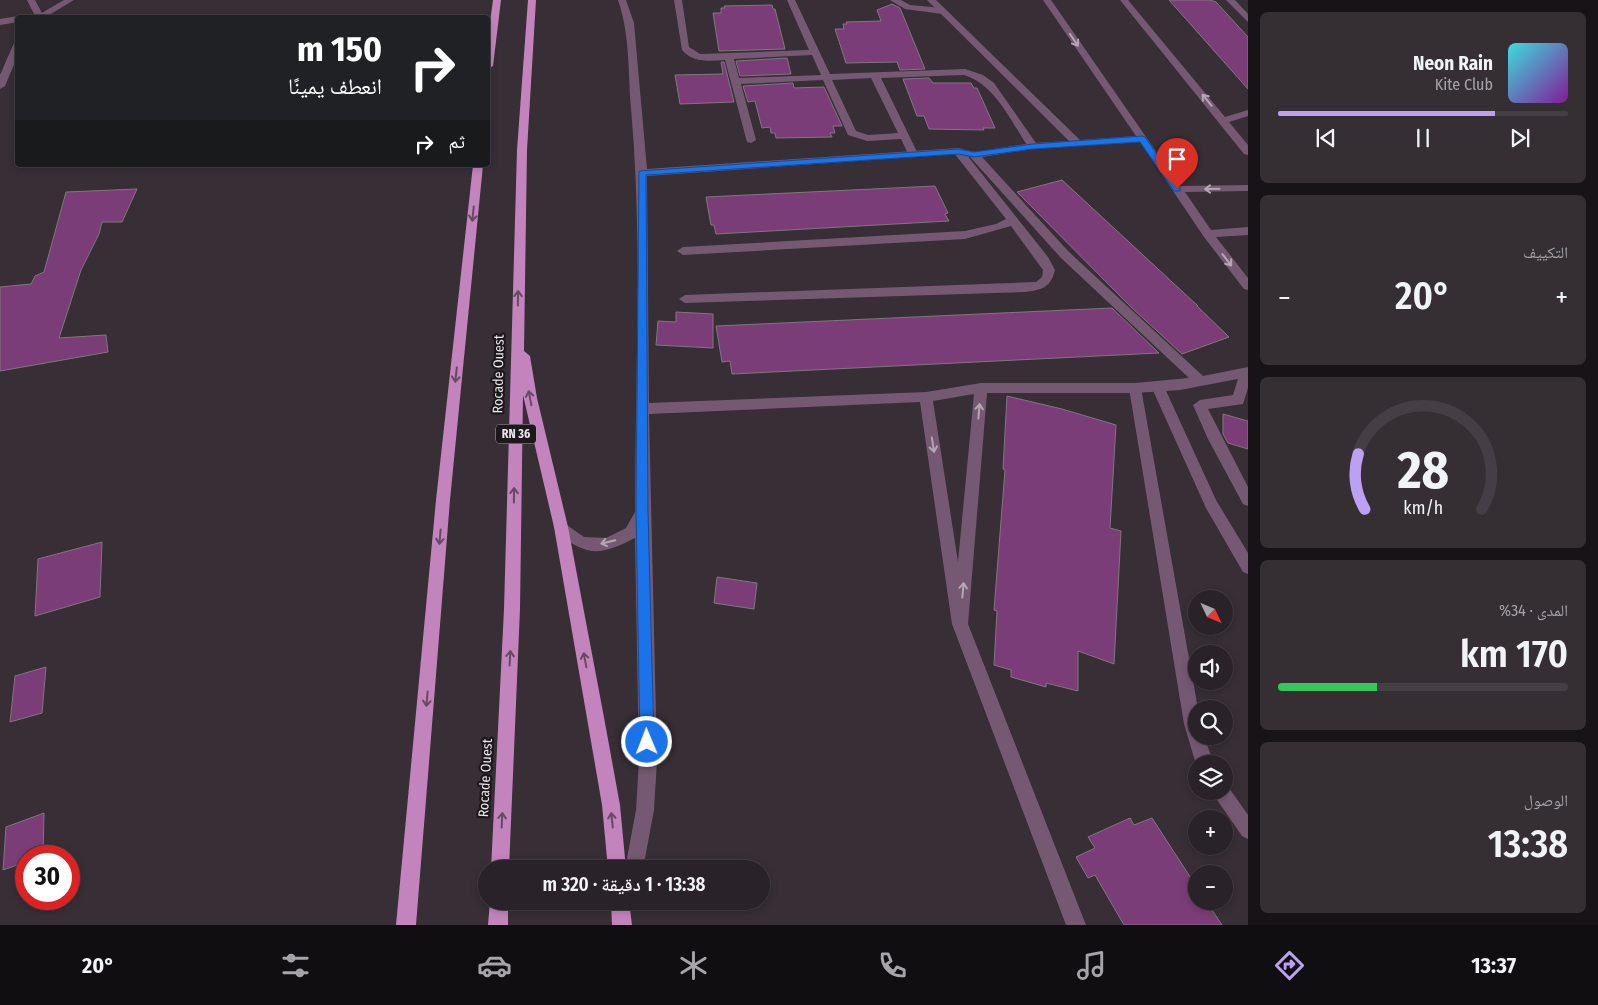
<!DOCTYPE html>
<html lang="ar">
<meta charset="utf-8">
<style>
:root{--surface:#292228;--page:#352f34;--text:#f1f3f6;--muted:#a5a4a8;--line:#453f45;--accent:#bca0f2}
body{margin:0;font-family:"Fira Sans Condensed","Noto Naskh Arabic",sans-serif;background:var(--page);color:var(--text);direction:rtl;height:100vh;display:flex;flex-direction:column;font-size:19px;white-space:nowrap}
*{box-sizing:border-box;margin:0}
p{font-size:16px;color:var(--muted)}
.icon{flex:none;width:28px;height:28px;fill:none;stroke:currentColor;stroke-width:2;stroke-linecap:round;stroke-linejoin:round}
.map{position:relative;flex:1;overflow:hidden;direction:ltr}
.details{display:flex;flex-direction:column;gap:12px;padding:12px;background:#171316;width:350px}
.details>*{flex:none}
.banner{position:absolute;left:15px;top:15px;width:475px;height:152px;border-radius:5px;box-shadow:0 2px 8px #0003,0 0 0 1px var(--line);direction:rtl;background:#202124;color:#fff;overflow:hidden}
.needle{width:32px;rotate:134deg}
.controls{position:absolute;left:1188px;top:590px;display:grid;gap:10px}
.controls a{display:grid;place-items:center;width:45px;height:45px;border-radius:50%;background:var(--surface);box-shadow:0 2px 8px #0003,0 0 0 1px var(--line);font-size:25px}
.speed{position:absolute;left:15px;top:845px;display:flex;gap:10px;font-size:25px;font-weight:700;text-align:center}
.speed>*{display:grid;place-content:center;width:65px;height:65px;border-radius:50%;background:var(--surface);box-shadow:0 2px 8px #0003,0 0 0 1px var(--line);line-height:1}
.speed .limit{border:8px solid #d22;background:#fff;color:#111}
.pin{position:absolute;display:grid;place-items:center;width:42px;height:42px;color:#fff;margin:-51px -21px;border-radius:50% 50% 50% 0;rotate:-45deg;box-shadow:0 0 5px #0007}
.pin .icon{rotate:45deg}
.me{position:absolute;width:55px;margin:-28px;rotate:359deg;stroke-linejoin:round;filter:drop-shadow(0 0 4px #0008)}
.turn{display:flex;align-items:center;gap:18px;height:105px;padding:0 25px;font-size:22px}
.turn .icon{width:65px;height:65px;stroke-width:2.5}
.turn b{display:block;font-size:35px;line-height:42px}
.then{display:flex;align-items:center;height:48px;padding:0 25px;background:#0003;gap:10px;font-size:19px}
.big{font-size:38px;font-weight:600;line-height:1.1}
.details .tile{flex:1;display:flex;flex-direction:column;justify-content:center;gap:8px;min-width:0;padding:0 18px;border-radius:8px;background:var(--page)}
.details .dial{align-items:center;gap:0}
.dial svg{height:130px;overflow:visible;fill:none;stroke:var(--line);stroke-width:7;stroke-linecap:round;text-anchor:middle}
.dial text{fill:var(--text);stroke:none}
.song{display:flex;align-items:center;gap:15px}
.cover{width:60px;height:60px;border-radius:8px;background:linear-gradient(135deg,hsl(180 70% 55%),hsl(290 70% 35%))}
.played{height:5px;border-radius:2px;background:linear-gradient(90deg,var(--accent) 75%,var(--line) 75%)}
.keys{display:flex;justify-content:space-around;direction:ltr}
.heat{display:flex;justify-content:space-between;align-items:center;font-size:28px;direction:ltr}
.charge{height:8px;border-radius:4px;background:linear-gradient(90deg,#34c759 34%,var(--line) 0)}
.trip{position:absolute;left:478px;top:860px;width:292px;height:50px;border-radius:25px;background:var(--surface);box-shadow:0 2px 8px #0003,0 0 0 1px var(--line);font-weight:600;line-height:50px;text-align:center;direction:rtl}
.dock{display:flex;height:80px;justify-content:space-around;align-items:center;background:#100e10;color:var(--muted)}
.dock .icon{width:35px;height:35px}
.dock .current{color:var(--accent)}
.dock b{font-size:22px;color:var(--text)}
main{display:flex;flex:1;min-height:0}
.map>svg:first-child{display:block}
.building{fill:#7b3d77;stroke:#817680}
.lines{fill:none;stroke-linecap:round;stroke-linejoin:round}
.service{fill:#755972;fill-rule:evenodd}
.minor{fill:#755972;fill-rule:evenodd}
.tertiary{fill:#755972;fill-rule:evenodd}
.trunk{fill:#c384be;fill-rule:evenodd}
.oneway{stroke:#b6a6b4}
.oneway2{stroke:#674965}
.route{fill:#1a73e8;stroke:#114b97}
.labels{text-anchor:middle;stroke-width:4.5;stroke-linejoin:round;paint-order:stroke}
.shield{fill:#1c181c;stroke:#ada8ac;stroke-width:1}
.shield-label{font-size:12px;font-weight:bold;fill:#ebe5ea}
.street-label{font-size:14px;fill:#ebe5ea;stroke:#1c181c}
</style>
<main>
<section class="details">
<div class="tile">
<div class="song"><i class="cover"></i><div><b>Neon Rain</b><p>Kite Club</p></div></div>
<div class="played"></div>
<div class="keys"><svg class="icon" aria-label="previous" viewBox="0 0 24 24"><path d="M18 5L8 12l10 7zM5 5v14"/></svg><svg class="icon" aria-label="pause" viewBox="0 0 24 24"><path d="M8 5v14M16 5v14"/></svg><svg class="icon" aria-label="next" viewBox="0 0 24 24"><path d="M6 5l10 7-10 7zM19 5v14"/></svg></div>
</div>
<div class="tile"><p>التكييف</p>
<div class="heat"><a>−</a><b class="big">20°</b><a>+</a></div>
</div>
<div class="tile dial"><svg viewBox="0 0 100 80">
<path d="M14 69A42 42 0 1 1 86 69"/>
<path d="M14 69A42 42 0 0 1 10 35" stroke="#bca0f2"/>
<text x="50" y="56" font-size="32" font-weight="700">28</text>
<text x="50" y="72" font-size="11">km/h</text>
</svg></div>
<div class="tile"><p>المدى · 34%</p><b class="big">170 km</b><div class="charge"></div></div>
<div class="tile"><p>الوصول</p><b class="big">13:38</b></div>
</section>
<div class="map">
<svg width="1248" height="925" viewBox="0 0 1248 925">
<rect width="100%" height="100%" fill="#372e36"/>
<path class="building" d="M1169 0H1210L1216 2 1248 37V89Z
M892 4 900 8 925 69 900 70 897 62 846 63 835 29H844L843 24H847L846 22 881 21 877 10Z
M772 5 773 9H775L785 49 719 51 713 13H721V8H725L724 6Z
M787 58 791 74 740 76 736 61Z
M721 62H724L734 102 680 104 675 75 723 74Z
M929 78 933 83H971L974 88H977L995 128H983L984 130 929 129 924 116H917L903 79Z
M793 83 794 88 824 87 842 126H833L835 133H830L832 137 776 138 775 133H771L770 127 762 128 755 101 748 102 743 86Z
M1062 180 1198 306H1197L1229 337 1182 354 1132 308 1017 192Z
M935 186 948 213 945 214 949 221 716 234 714 225H711L706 197Z
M137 189 122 222H102L99 234 81 270 59 338 106 335 108 352 0 371V287L31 284 35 276 44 272 66 192Z
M1112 308 1159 353 732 374 730 361 722 362 716 326Z
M676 312 713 314V348L656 345 658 321 676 322Z
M1007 396 1062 409 1116 425 1110 528 1121 531 1114 664 1078 651V691L1046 683V687L1011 677V670L994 665 997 611 994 610 1005 470 1003 469Z
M1223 414 1248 421V449L1228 443 1223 434Z
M102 542 100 597 35 616 38 559Z
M717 577 757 583 754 609 714 603Z
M46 667 42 713 10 722 15 676Z
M44 813 43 856H26V862L3 870 6 827Z
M1130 818 1134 825 1152 818 1196 886V901H1206L1222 925H1124L1095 875 1088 878 1076 857 1095 848 1088 837Z"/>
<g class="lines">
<path class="service" d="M674 0H682L689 47 700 54 809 50 787 0H795L830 74 965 69 983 75 994 83 1038 146 1033 149 1029 148C1011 122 996 85 964 75L881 78 918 154 917 156H909L901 139 867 141 848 135 823 80 741 84 756 140 751 143 747 142 725 60C710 61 693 63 682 50ZM812 55 821 75 739 78 734 59ZM871 78 898 133 868 135 856 131 832 80Z
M890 0H901L910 5 942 8 946 11 942 14 905 9Z
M958 148 962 149 1048 257 1055 270C1051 287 1042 290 1026 292L685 303 679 299 685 295 1036 282 1042 277 1043 270 1011 226 965 239 683 255 677 251 683 247 965 231 996 224 1006 219 954 153 953 151Z
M1248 372V388L1243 404 1208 409 1248 487V506L1243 504 1208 439 1193 405 1200 400 1233 395 1238 379Z
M1157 381 1162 382 1216 500 1248 553V574L1243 572 1206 508 1151 386Z
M1135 383 1141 388 1198 709 1196 736H1204L1214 764H1196L1184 724 1129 388Z
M1224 783 1227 785 1248 815V839L1242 836 1215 797 1212 791H1224Z"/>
<path class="minor" d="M27 0H35L43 15 42 17 22 18 34 14Z
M618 0H626L634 23 647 169 958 148 974 152 1033 143 1069 141 927 0H936L1080 140 1136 136 1043 0H1051L1180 186 1248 185V191L1185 192 1211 230 1248 227V235L1216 237 1248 278V290L1244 289 1204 237 1140 142 1033 149 982 157 1069 252 1203 376 1248 367V377L1180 390 1135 393H987L968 624 1086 925H1066L952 624 920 402 649 414 657 761 654 810 643 869H625L636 810 639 761 635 538C599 556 588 557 556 532L554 527 556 522 561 521 584 537 606 538 626 528 635 512C635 378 643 242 631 108 628 71 630 35 618 0ZM958 154 970 157 1061 258 1189 378 1135 383H981L926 392 649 403 647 176ZM974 394 958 562 933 401Z
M1120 0H1128L1225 117 1248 110V116L1229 122 1248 145V155L1244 154Z
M1226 0H1235L1248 14V22Z
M18 16 21 18H18V22L0 25V19Z"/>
<path class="tertiary" d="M64 0H74L44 18H33Z
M18 40V55L5 86 0 89V75L14 43Z"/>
<path class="trunk" d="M493 0H501L493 66 488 69V37Z
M528 0H536L527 150 524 351 530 356 537 398 568 527 603 712 620 805 626 869H608L602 805 554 527 523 395 520 609 509 869H491L504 609 517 150Z
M473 165H483L450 500 416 925H396L436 500Z
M490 901H508V925H488Z
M611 901H629L632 925H612Z"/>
</g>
<defs><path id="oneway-shaft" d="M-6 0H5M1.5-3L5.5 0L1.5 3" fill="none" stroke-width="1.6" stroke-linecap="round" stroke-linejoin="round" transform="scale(1.25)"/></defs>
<g class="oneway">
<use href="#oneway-shaft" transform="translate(1074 40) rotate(56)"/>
<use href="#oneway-shaft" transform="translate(1207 100) rotate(-129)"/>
<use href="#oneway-shaft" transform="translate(1212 189) rotate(179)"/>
<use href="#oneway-shaft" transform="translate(1227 260) rotate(52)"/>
<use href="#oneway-shaft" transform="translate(979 411) rotate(-85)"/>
<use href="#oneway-shaft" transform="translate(933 445) rotate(81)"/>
<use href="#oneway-shaft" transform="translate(608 542) rotate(166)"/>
<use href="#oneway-shaft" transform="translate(963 590) rotate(-85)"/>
</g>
<g class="oneway2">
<use href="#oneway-shaft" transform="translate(473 214) rotate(96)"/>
<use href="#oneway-shaft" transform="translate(518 298) rotate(-89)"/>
<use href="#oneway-shaft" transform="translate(456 375) rotate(96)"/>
<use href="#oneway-shaft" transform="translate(530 398) rotate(-101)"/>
<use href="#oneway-shaft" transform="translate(514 495) rotate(-89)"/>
<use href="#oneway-shaft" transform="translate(440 537) rotate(95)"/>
<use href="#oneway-shaft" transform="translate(510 658) rotate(-87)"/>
<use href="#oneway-shaft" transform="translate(585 660) rotate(-101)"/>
<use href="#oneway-shaft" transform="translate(427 699) rotate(95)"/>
<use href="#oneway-shaft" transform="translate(502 820) rotate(-87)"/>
<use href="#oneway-shaft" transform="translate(612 820) rotate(-96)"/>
</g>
<path class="route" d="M1142 136 1145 137 1180 187V191H1174L1140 142 1033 149 974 157 958 154 646 175 648 512 654 742 652 747 647 749 642 747 640 742 636 512 639 171 958 149 974 152 1033 144Z"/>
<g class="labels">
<rect class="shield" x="496" y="424.5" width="40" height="19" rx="4"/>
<g class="shield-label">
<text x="516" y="438">RN 36</text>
</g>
<g class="street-label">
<text transform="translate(498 374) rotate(-89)" y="5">Rocade Ouest</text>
<text transform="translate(485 778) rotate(-87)" y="5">Rocade Ouest</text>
</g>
</g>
</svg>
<div class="controls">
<a><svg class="needle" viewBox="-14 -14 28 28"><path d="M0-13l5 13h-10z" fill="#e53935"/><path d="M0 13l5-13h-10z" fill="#a5a4a8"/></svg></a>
<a><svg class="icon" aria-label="sound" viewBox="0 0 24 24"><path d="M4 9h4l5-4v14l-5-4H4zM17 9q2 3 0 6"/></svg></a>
<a><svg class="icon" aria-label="search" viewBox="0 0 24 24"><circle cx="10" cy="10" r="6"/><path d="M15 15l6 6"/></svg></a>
<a><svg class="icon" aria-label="layers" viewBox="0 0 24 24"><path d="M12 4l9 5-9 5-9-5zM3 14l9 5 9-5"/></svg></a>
<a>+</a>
<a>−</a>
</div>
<div class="speed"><div class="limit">30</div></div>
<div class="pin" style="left:1177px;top:189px;background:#d93025"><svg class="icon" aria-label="arrive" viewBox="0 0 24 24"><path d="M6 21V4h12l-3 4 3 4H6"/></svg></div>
<svg class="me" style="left:647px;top:742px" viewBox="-20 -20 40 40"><circle r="17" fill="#1a73e8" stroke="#fff" stroke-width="3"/><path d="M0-11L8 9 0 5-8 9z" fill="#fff"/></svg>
<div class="trip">13:38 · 1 دقيقة · 320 m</div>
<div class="banner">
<div class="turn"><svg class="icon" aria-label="right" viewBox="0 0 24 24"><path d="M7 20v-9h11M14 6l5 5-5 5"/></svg><div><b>150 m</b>انعطف يمينًا</div></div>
<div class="then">ثم<svg class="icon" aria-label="right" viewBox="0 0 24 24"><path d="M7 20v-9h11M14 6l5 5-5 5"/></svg></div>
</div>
</div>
</main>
<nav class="dock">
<b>13:37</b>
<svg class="icon current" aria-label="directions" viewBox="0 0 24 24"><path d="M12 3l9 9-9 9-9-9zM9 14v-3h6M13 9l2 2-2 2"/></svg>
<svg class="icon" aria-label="music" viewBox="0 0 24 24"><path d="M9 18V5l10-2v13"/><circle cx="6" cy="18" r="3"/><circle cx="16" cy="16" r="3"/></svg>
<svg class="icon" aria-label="phone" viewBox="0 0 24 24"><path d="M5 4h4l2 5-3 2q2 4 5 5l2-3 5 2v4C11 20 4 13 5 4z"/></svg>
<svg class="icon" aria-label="climate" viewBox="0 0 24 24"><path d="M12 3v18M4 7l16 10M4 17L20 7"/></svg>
<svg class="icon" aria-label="car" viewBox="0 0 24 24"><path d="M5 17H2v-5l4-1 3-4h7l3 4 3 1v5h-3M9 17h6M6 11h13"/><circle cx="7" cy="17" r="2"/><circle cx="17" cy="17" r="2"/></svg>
<svg class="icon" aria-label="filters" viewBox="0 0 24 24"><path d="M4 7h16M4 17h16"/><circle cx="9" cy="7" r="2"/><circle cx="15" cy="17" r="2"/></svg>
<b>20°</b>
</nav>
